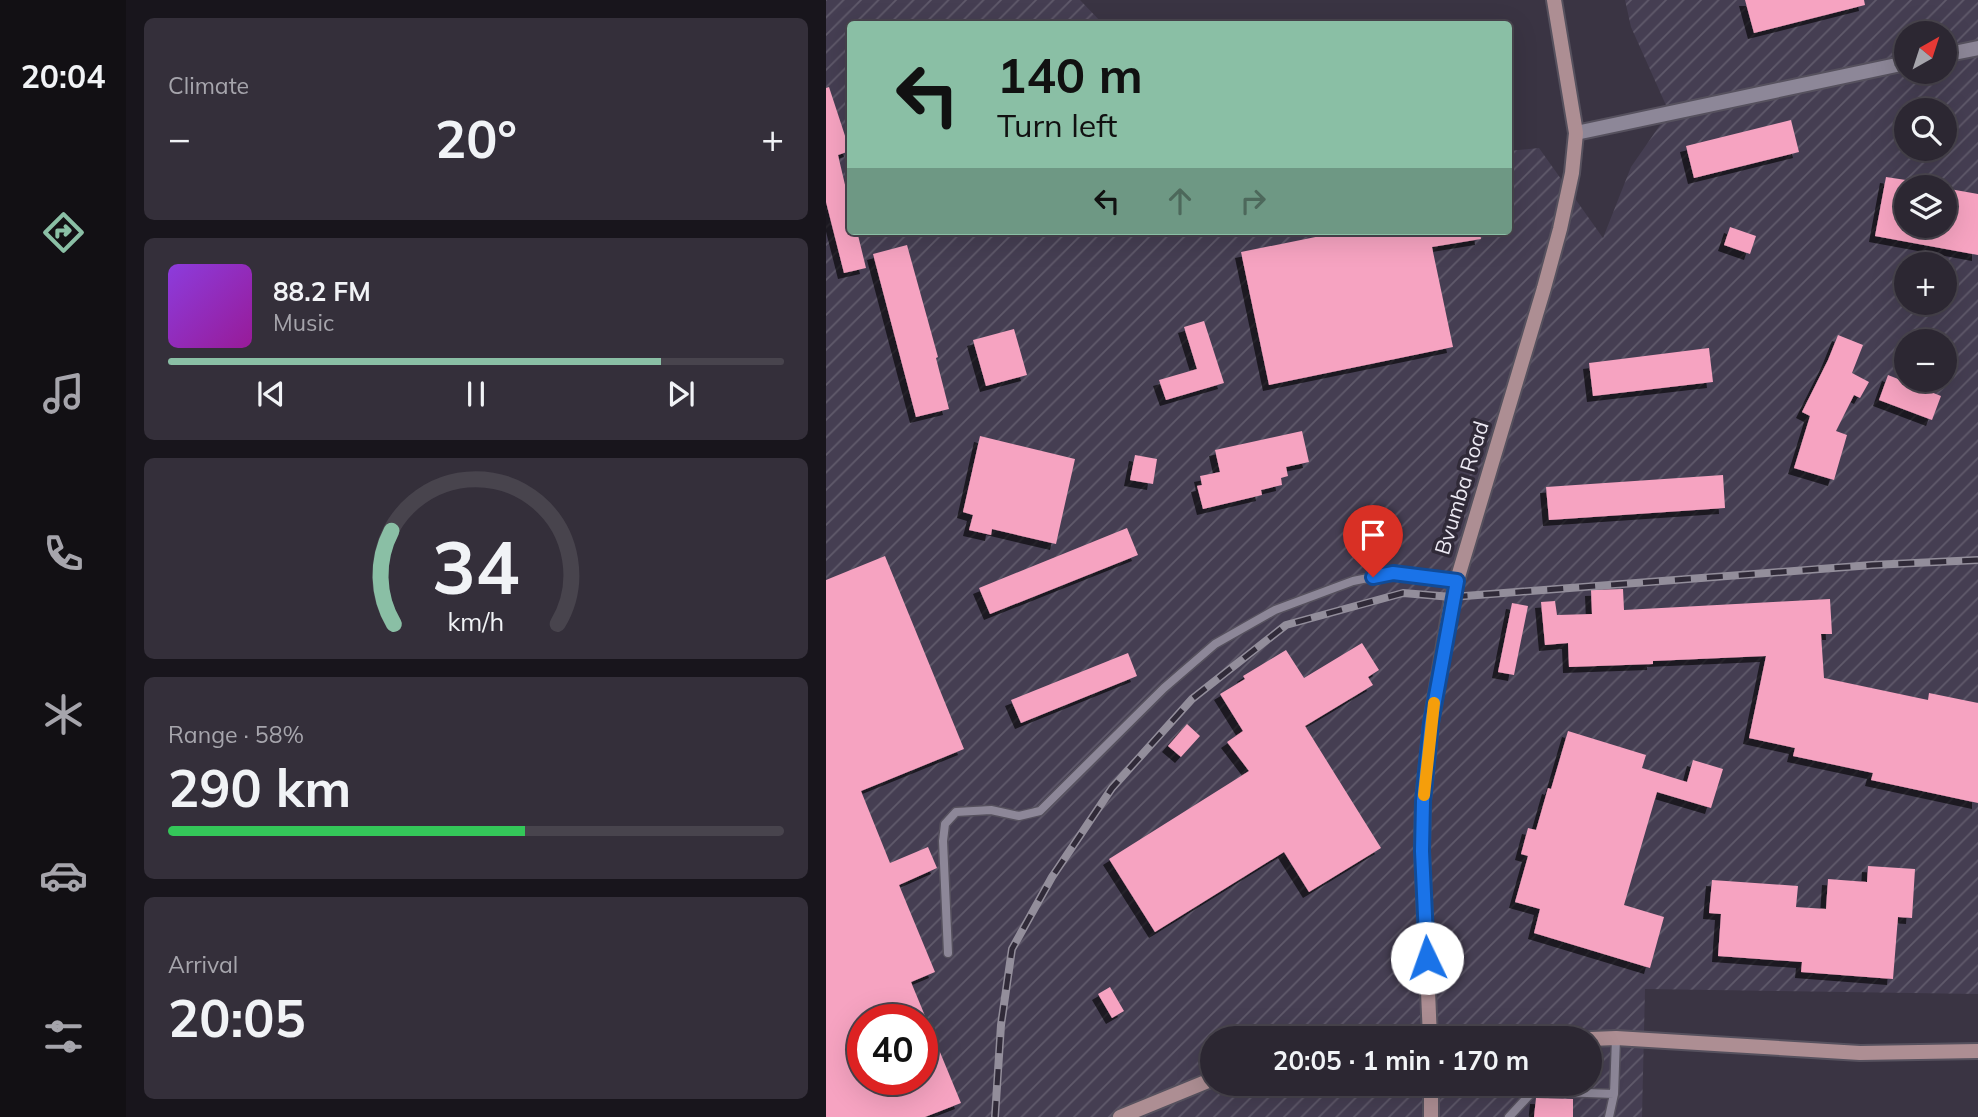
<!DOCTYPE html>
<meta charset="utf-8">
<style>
:root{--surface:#2c2732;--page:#342f3a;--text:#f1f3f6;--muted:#a6a5ac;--line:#48444d;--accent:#8abfa5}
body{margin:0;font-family:Mulish,sans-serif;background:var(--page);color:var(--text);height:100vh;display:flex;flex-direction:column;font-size:26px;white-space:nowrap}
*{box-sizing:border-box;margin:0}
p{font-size:23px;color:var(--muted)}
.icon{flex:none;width:38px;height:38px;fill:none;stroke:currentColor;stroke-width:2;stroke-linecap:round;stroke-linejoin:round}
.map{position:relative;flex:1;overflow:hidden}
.drawer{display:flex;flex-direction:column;gap:18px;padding:18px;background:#18151c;width:700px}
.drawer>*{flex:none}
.banner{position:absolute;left:21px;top:21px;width:665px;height:214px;border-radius:7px;box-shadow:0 7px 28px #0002,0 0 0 2px var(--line);background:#8abfa5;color:#111;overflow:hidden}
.needle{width:46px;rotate:39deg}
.fabs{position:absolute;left:1068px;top:21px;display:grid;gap:14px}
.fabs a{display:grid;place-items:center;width:63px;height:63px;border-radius:50%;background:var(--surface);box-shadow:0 7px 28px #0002,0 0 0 2px var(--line);font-size:35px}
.speed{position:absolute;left:21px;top:1004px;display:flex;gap:14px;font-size:35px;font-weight:700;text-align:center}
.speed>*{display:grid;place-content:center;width:91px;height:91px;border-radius:50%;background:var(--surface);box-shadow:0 7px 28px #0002,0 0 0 2px var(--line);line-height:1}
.speed .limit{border:10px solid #d22;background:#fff;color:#111}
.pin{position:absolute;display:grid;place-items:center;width:60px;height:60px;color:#fff;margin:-72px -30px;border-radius:50% 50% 50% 0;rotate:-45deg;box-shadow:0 0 7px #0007}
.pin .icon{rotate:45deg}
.me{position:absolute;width:77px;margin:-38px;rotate:357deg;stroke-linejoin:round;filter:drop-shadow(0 0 5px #0008)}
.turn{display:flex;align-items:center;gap:24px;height:147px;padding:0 35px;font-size:32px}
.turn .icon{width:91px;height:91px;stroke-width:2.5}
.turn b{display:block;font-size:49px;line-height:60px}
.lanes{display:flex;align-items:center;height:66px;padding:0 35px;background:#0003;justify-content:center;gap:35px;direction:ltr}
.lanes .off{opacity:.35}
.big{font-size:52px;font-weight:700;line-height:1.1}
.drawer .tile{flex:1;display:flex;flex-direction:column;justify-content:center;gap:10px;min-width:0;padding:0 24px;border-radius:10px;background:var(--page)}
.drawer .dial{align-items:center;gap:0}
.dial svg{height:182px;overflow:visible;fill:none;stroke:var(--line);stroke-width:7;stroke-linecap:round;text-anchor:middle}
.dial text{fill:var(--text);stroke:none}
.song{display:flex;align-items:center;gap:21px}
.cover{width:84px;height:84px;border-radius:10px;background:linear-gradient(135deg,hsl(270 70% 55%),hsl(300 70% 35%))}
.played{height:7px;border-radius:4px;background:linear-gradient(90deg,var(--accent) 80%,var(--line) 80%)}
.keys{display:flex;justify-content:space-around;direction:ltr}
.heat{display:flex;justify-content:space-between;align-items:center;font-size:38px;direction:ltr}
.charge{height:10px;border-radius:5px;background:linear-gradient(90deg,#34c759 58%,var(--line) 0)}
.trip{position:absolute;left:374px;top:1026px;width:402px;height:70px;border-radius:35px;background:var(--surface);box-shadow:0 7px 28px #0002,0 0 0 2px var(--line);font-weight:700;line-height:70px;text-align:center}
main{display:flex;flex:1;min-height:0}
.tab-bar{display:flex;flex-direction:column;width:126px;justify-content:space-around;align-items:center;background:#121014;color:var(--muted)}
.tab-bar .icon{width:49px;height:49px}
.tab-bar .on{color:var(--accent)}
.tab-bar b{font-size:32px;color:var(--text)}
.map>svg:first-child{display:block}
.industrial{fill:url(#industrial-furrows);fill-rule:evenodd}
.building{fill:#f6a3c1;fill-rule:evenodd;filter:url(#shadow)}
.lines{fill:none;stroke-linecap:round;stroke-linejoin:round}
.lane-casing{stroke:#56515e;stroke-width:11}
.street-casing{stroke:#56515e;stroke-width:18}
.secondary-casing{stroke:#56515e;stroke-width:18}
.lane{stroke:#8d8798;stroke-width:8}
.street{stroke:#8d8798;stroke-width:14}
.secondary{stroke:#ad8e93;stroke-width:14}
.rail-casing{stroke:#938e9b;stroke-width:8}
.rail{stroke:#302a38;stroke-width:5;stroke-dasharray:16;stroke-linecap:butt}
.route-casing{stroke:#114b97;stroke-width:18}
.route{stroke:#1a73e8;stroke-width:12}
.slow{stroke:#f59e0b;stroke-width:12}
.labels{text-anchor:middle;stroke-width:7;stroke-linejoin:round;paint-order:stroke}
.street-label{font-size:21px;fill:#ece9f3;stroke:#302a38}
</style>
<main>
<nav class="tab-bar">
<b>20:04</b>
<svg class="icon on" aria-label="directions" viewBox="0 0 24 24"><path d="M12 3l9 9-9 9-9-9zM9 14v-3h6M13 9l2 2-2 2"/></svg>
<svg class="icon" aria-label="music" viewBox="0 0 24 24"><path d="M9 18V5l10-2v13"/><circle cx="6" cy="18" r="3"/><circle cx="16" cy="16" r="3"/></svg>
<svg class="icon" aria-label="phone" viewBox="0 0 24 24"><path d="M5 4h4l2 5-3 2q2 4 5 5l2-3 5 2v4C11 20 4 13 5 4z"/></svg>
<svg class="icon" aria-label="climate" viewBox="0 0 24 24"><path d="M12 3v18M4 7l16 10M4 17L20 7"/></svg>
<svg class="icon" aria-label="car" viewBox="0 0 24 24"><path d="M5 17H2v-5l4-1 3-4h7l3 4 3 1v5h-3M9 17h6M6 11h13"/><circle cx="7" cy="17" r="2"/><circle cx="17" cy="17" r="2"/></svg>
<svg class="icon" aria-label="filters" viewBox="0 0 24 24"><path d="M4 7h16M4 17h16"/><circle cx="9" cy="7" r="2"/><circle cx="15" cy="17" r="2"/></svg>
</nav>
<section class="drawer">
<div class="tile"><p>Climate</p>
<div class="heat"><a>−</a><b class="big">20°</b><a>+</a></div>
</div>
<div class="tile">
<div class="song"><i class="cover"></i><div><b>88.2 FM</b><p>Music</p></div></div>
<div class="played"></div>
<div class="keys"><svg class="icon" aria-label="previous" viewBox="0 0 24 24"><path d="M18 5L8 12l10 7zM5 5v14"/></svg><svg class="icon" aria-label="pause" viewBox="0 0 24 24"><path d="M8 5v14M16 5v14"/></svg><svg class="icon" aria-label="next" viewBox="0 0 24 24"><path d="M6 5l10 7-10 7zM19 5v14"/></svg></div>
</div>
<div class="tile dial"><svg viewBox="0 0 100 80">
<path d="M14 69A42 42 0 1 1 86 69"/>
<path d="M14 69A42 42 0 0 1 13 28" stroke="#8abfa5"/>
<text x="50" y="56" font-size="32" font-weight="700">34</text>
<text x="50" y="72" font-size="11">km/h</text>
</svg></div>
<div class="tile"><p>Range · 58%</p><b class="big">290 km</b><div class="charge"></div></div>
<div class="tile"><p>Arrival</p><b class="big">20:05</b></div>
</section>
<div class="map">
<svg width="1152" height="1117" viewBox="0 0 1152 1117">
<defs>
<pattern id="industrial-furrows" width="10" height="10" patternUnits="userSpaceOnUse" patternTransform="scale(1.75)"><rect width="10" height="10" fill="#453e52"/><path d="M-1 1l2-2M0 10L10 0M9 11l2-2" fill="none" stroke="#605a6b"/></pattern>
<filter id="shadow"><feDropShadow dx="-6" dy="6" stdDeviation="0" flood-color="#0009"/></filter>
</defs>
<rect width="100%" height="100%" fill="#3a3443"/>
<path class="industrial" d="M0 0H254L277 24H24V231H682L683 151 713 148 777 238 805 167 843 112 805 27 799 0H1152V994L819 989 816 1117H0ZM1080 33H1118V72H1080ZM1080 110H1118V149H1080ZM1080 187H1118V226H1080ZM1080 264H1118V303H1080ZM1080 341H1118V380H1080ZM37 1020H96V1080H37ZM387 1038H765V1083H387Z"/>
<path class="building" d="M919 0H1038L1039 5 928 33Z
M3 87 24 151 12 155 24 206V231H31L40 268 18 273 0 202V88Z
M965 120 973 152 868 178 860 146Z
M1060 177 1080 180V226H1118V188L1152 194V255L1049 236Z
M904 227 930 236 924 254 898 245Z
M519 231H654L655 239 606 247 627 347 443 385 415 252Z
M81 245 112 357 110 358 123 409 90 417 47 254Z
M378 321 398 383 340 400 333 380 371 369 358 327Z
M188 329 201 375 160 386 147 340Z
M1012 335 1037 345 1026 373 1043 382 1034 398 1028 395 1010 431 1021 435 1008 480 968 468 984 416 976 412 1002 360Z
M883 348 887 382 767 396 763 363Z
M1062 375 1115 396 1106 420 1053 400Z
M476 431 483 462 460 467 462 476 455 478 456 485 435 490 436 495 377 509 371 486 376 485 374 476 394 472 389 450Z
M154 436 249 459 230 544 166 529 165 535 143 530 147 515 137 512Z
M309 455 331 459 327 484 304 480Z
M897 475 899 508 723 520 720 487Z
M301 528 312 555 164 614 153 588Z
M59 556 138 749 35 791 64 863 102 847 111 868 73 885 109 972 85 982 135 1103 99 1117H0V580ZM37 1020H96V1080H37Z
M797 589 798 610 1004 599 1006 634H995L998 678 1102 700 1103 693 1152 703V803L1045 780 1047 773 967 756 969 748 923 738 940 656 827 661V664L743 667 742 643 719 645 715 602 729 601 731 615 766 614 765 590Z
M686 603 702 606 688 675 672 672Z
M536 643 553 670 542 677 547 685 479 726 555 848 483 892 458 852 329 932 283 859 423 771 401 742 417 731 394 694 419 679 417 676 460 650 478 678Z
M302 653 311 676 195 723 185 700Z
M361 724 374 736 355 757 342 746Z
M742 731 820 755 816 768 861 782 867 760 897 769 885 808 831 792 798 905 838 917 824 968 708 933 714 909 689 902 702 856 695 854 702 828 710 830 722 788 725 789Z
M1042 866 1089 869 1086 918 1072 917 1067 979 975 972 976 962 892 956 895 914 883 913 886 880 972 886 970 907 1000 909 1002 879 1041 882Z
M284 987 298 1011 286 1018 272 994Z
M710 1098 747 1099V1117H708Z"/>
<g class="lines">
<defs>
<path id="lane" d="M122 953 117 841 119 824 130 812 165 810 193 816 214 811 338 688 389 644 449 610 527 581 567 573 631 581
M683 1117 707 1091 788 1094 790 1038
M783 1117 788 1094"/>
<path id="street" d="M1118 55 1152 48
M750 133 1080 63"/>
<path id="secondary" d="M604 1038 596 851 597 801 605 723 626 597 718 288 734 229 746 173 750 133 728 0
M765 1039 790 1038 1034 1053 1152 1051
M605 1083V1117
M294 1117 387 1079"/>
</defs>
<use href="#lane" class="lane-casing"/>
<use href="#street" class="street-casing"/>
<use href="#secondary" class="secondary-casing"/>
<use href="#lane" class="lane"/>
<use href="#street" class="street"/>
<use href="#secondary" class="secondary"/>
<defs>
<path id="rail" d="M169 1117 175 1025 186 949 226 877 286 788 366 699 460 625 577 593 626 597 1046 565 1152 560"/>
</defs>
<use href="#rail" class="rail-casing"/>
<use href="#rail" class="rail"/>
</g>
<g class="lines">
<defs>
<path id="route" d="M547 577 567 573 631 581 605 723 597 801 596 851 601 958"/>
</defs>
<use href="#route" class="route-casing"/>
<use href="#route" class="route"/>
<path class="slow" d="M598 795 608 703"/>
</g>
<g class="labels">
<g class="street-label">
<text transform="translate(636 488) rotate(-73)" y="7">Bvumba Road</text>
</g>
</g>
</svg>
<div class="fabs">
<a><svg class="needle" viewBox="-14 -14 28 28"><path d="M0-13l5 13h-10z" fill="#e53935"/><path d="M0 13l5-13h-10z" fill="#a6a5ac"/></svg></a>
<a><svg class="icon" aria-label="search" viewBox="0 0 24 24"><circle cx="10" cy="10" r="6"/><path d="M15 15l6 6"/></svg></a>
<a><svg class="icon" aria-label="layers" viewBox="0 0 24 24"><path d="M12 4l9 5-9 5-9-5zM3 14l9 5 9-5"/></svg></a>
<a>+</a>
<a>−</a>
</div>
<div class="speed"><div class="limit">40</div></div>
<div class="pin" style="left:547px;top:577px;background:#d93025"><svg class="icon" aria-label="arrive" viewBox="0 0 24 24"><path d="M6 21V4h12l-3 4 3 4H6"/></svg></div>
<svg class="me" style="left:601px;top:958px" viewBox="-20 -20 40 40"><circle r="19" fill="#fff"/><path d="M0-13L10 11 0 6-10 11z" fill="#1a73e8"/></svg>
<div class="trip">20:05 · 1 min · 170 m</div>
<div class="banner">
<div class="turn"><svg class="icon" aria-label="left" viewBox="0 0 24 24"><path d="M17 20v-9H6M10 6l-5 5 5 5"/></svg><div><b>140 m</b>Turn left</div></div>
<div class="lanes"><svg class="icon" aria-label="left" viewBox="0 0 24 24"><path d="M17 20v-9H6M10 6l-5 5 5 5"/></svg><svg class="icon off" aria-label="ahead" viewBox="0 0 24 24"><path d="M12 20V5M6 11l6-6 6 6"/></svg><svg class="icon off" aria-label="right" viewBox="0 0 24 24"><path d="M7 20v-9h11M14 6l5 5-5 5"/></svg></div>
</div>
</div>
</main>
